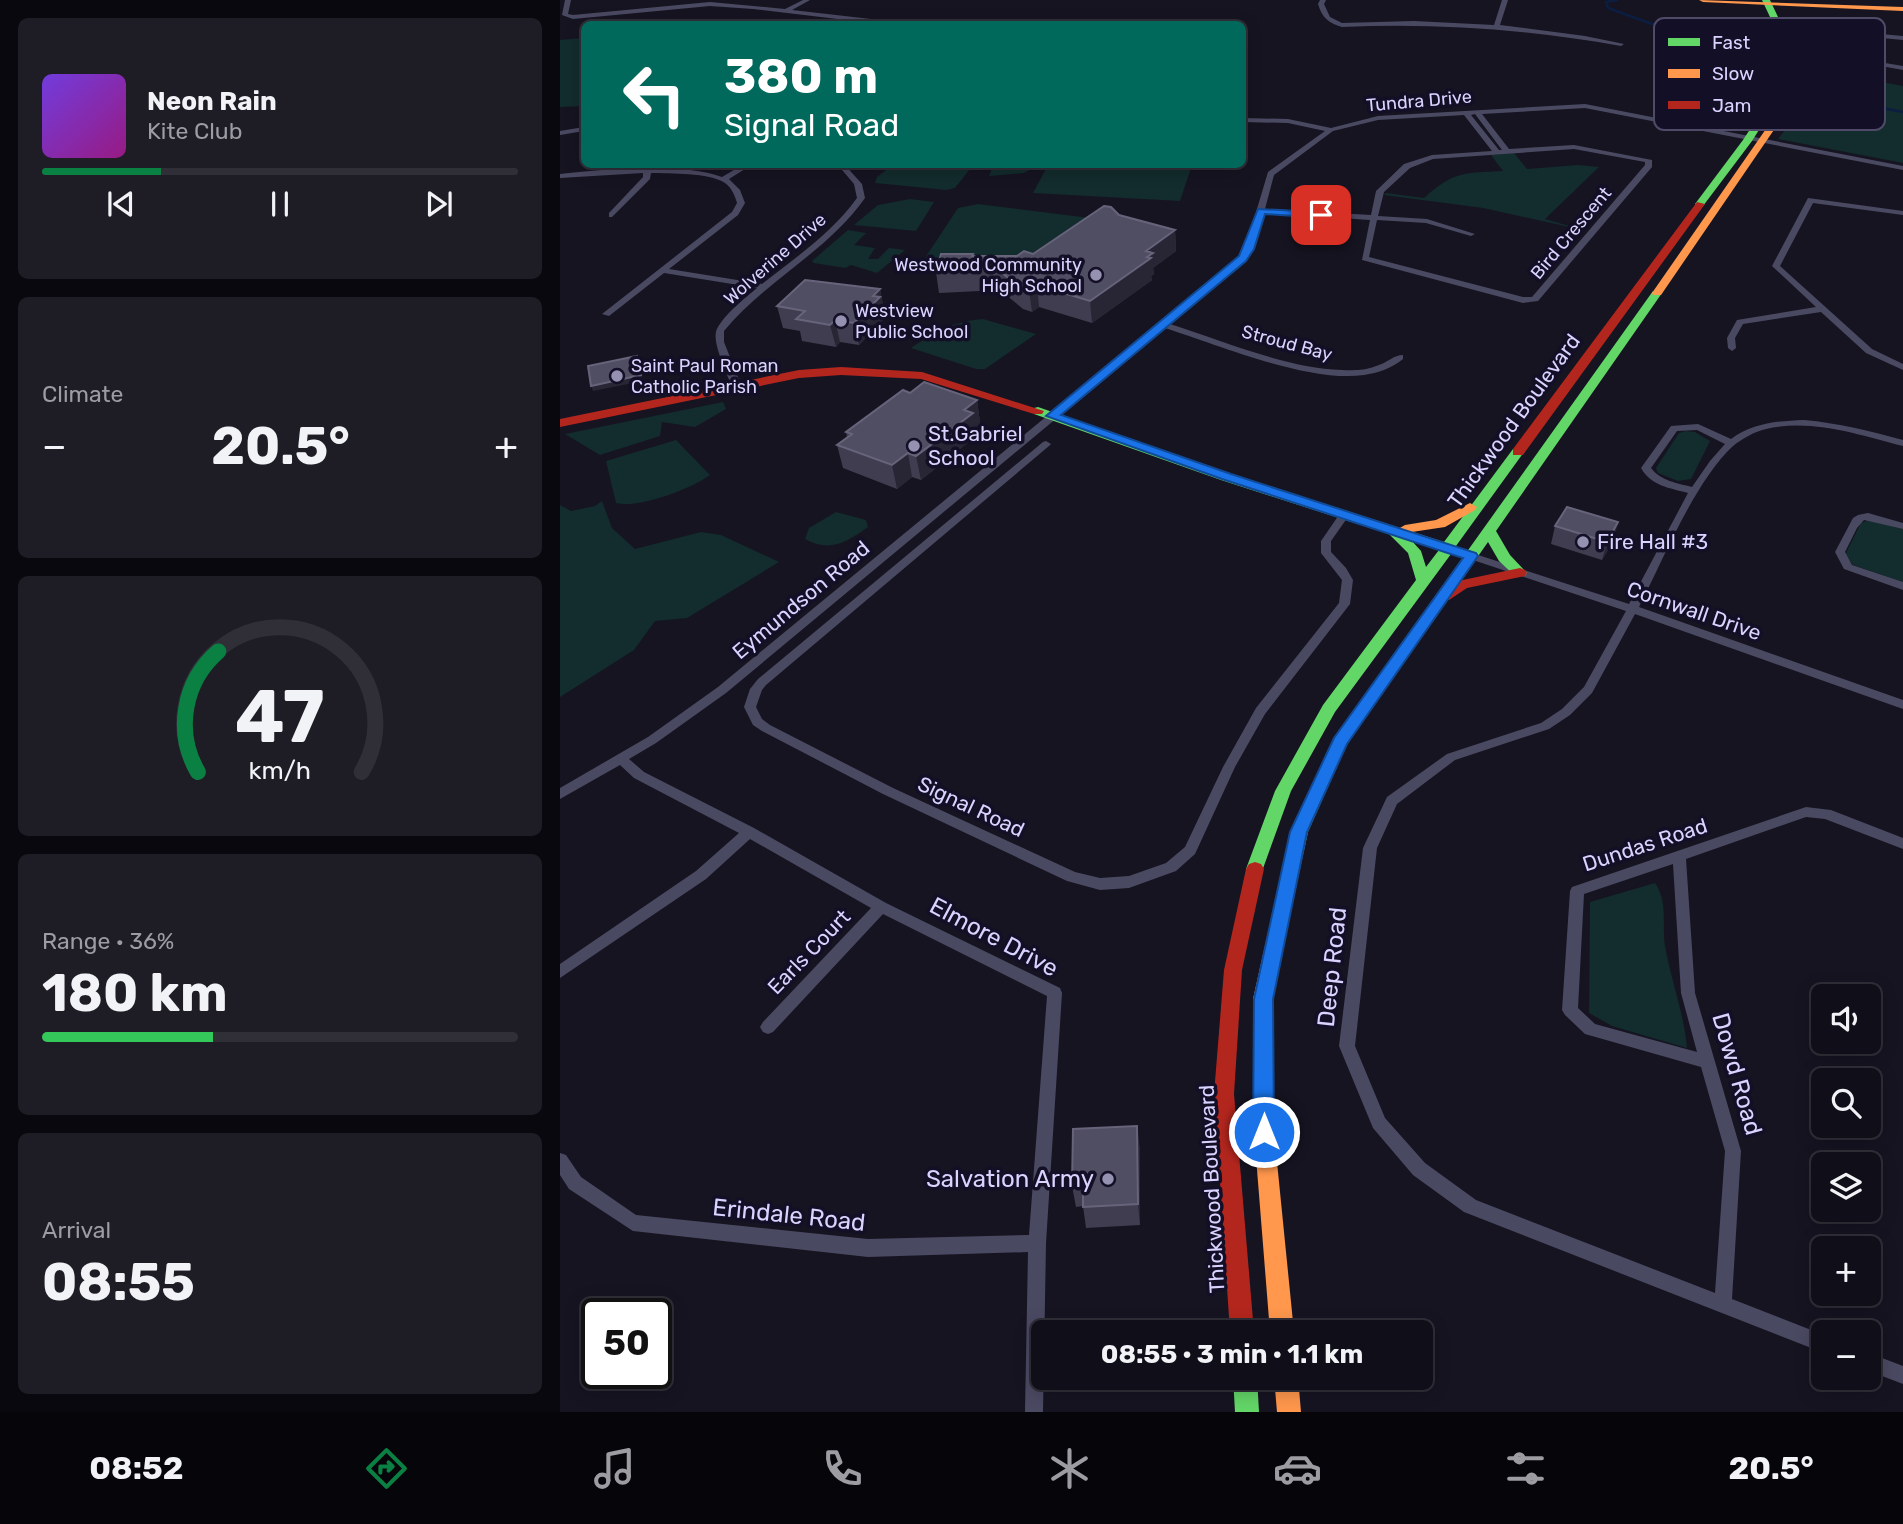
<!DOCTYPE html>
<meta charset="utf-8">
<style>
:root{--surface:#100f19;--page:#1e1d26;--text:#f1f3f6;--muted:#9c9ca2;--line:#302f38;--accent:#0b8043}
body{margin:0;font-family:Rubik,sans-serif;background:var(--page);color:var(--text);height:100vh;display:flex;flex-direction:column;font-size:26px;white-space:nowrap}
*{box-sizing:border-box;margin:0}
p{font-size:23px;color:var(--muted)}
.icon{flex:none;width:38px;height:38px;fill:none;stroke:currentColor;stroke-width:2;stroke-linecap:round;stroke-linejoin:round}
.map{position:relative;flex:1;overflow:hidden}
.sheet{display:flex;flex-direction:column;gap:18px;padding:18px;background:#09080e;width:560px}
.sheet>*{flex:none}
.top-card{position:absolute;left:21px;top:21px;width:665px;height:147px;border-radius:10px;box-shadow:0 4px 18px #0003,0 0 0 2px var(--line);background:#00695c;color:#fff;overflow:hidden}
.fabs{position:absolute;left:1251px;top:984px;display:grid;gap:14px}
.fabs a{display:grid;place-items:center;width:70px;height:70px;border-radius:10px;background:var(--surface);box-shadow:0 4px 18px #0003,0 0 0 2px var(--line);font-size:35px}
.speed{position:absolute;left:21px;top:1298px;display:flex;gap:14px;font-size:35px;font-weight:700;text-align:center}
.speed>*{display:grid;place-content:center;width:91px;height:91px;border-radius:50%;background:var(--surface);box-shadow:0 4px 18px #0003,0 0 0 2px var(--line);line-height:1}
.speed .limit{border:4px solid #111;border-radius:10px;background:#fff;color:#111}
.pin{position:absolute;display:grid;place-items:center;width:60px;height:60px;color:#fff;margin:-30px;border-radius:14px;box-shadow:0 4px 10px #0006}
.me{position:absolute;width:77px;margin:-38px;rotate:0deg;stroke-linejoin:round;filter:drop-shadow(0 0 5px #0008)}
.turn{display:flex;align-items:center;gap:24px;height:147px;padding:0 28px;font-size:32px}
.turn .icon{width:91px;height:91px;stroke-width:2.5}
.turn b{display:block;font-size:49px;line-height:60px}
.big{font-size:52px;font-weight:700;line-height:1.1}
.sheet .widget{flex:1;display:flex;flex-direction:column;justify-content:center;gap:10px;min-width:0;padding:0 24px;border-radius:10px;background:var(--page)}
.sheet .dial{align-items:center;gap:0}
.dial svg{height:182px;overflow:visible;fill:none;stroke:var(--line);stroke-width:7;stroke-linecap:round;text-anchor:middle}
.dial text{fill:var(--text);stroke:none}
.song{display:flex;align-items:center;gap:21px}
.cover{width:84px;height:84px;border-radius:10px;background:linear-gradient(135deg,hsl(260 70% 55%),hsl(310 70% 35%))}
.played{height:7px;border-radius:4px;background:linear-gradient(90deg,var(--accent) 25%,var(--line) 25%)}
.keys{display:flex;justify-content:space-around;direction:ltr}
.heat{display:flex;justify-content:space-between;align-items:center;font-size:38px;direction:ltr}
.charge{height:10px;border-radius:5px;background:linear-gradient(90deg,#34c759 36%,var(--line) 0)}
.trip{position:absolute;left:471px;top:1320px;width:402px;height:70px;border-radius:10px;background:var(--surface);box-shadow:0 4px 18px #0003,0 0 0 2px var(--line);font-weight:700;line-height:70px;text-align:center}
.menu{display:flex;height:112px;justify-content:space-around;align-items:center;background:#06060a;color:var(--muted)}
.menu .icon{width:49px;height:49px}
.menu .on{color:var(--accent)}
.menu b{font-size:32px;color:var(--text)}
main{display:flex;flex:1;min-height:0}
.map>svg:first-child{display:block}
.green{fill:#132c2d}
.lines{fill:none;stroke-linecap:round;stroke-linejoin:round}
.stream{stroke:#0b1e41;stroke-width:2.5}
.street{fill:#4a4962;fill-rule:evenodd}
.fast{fill:#63d668;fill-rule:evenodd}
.slow{fill:#ff974d;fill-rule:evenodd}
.jam{fill:#b3261e;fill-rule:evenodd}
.wall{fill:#403d50}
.shaded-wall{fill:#282635}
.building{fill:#504e63;stroke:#66637b;stroke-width:2}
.route{fill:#1a73e8;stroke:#114b97;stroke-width:2}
.poi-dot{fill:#9591b1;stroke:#130f26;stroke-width:2.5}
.labels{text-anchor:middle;stroke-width:7;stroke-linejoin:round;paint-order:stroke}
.far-street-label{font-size:18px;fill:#d9d4ff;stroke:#130f26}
.far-poi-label{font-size:18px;fill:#d9d4ff;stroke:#130f26;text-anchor:start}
.street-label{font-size:21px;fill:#d9d4ff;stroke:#130f26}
.poi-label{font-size:21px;fill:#d9d4ff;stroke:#130f26;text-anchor:start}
.near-street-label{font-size:24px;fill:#d9d4ff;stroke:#130f26}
.near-poi-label{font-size:24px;fill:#d9d4ff;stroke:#130f26;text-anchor:end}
.key{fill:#130f26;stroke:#4e4a67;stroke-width:2}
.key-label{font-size:19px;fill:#d9d4ff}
</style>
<main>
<section class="sheet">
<div class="widget">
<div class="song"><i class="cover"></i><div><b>Neon Rain</b><p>Kite Club</p></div></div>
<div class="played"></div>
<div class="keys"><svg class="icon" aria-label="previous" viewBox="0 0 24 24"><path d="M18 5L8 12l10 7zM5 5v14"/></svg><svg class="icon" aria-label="pause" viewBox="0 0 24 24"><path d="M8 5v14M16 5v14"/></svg><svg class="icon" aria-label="next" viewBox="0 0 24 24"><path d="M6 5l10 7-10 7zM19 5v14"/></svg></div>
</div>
<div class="widget"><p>Climate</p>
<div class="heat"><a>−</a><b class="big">20.5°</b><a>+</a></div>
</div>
<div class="widget dial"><svg viewBox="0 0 100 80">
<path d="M14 69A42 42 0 1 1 86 69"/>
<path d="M14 69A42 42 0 0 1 23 16" stroke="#0b8043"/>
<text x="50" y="56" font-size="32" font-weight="700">47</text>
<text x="50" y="72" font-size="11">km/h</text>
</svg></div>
<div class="widget"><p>Range · 36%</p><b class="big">180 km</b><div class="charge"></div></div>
<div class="widget"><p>Arrival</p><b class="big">08:55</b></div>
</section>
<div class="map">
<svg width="1343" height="1412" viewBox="0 0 1343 1412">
<rect width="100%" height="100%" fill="#161421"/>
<path class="green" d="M24 38V106L0 107V40Z
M1256 70 1343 86V163L1218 139 1247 101Z
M954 153 967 169 1018 165 1039 167 985 219 1023 230 923 208 824 195 826 193 864 198C894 171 904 173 943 171L931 155Z
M334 164H413V165L395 188 386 190 315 183 317 177Z
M434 164H479V165L464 173 429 176Z
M488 165V164L632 165 620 201 473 193Z
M350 199 374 202 356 231 294 225 318 205Z
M418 204 530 218 483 258 383 267 361 264 398 208Z
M288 230 306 233 294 245 315 248 308 259H318L329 248 345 250 317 273 291 265 285 268 254 263 252 261Z
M423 319 476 334 425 369H416L351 348C375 332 394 321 423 319Z
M163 402 166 409 135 427 102 422 100 436 40 455 5 434Z
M1126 431 1135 432 1150 441 1131 479 1118 481 1098 473 1096 468 1119 433Z
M116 440 150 475C131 489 78 509 56 503L46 461Z
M42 501 52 528 75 549 141 532 161 535 219 562 127 618 95 621 74 650 0 697V505L11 511 35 506Z
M276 512 306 520 308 527C287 542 270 553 245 539L249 528Z
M1309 520 1343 529V582L1293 565 1285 555 1301 523Z
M1095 883C1108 902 1102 924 1105 946 1111 980 1124 1013 1127 1048L1052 1026 1029 1013 1030 902Z"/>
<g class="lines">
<path class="stream" d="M1057 0 1046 2 1048 8 1092 24 1121 22 1133 27H1148L1194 37 1203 44 1194 70
M1265 97 1343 112"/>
<path class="street" d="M5 0H11L8 14 13 15 150 2 225 9 243 0H250L232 10 311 19 404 22 500 21 503 23 364 24 311 23 193 9 150 6 13 19 2 15Z
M760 0H766L764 4 770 17 782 23 854 21 934 25 942 0H948L940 25 1025 36 1064 44 1061 46C968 29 876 23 782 27 769 23 762 18 758 4Z
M1300 25H1304L1309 33 1343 36V40L1311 37 1325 63 1343 66V70L1321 66Z
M1025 104 1343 166V170L1025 108 922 114 949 149 1014 145 1092 160V167L978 301 963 303 802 260 810 220 703 213 693 249 681 265 610 324C664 341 725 368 782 370 795 371 807 370 819 365 828 362 834 355 843 355V359C832 368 818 373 804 375 749 383 658 345 605 328L166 693 96 743 69 759 84 772 194 828 326 903 500 988 502 993 486 1243 483 1412H465L468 1252 308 1257 73 1231 9 1189 0 1175V1153L6 1155 21 1177 76 1215 308 1239 469 1235 487 996 323 914 213 1032 208 1034 203 1032 200 1027 203 1022 311 908 190 839 146 879 0 978V964L136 871 179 833 74 778 60 765 0 799V788L88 737 158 687 675 261 685 249 708 172 765 131 728 123 682 122V118L728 119 771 128 818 116ZM915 114 942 150H939L911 115ZM904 115 932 151 872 155 844 164 816 191 811 215 705 209 714 175 773 131 818 120ZM1014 149 1085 162V165L972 297H963L809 257 817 220 866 223 911 236 915 234 867 219 818 216 824 192 850 168 873 159Z
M24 127V131L0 135V131Z
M184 164H193L169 179 180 190 185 203 178 215 109 269 202 284C236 257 271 234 297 198L294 184 277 164H284L302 184 305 198C267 252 206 280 164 331V342L181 385 176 388 171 385C167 373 153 345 156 332 159 319 186 297 197 288L104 273 49 316 42 314 172 212 177 203C175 196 172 188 165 183 148 172 111 174 91 173L90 179 52 217H49V213L83 177V173L0 178V174C42 169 123 162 162 177Z
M1248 198 1343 211V215L1253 203 1220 266 1312 349 1343 364V370L1306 353 1261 312 1183 324 1175 338 1176 348 1172 351 1168 348 1167 338 1177 320 1256 307 1212 266Z
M1244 420C1278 423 1310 431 1343 440V446C1300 435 1251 418 1206 429 1194 432 1183 438 1173 446 1135 481 1103 560 1079 607L1343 700V709L1075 614 1032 693 1010 715 989 729 895 760 837 804 817 848 795 1046 825 1118 865 1163 916 1200 1155 1293 1165 1151 1141 1067 1025 1034 1005 1015 1002 1010 1010 891 1012 887 1246 807 1271 810 1343 838V849L1265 819 1246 817 1126 859 1135 993 1181 1151 1172 1299 1264 1335V1353L904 1212 853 1175 813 1128 779 1046 803 848 827 797 887 754 981 723 1002 709 1024 687 1066 611 907 558 906 556 907 554H915L1069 604 1128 493C1110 488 1091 486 1081 468L1111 426 1138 424 1171 439C1193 423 1218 421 1244 420ZM1137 430 1165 444 1150 461 1132 487C1117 483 1101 481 1091 468L1117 431ZM1113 864 1121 993 1137 1052 1035 1024 1018 1008 1024 894Z
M486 441 491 444 489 446 206 685 202 690 196 707 202 719 210 725 333 788 515 872 540 878 569 876 606 863 625 847 663 767 696 708 779 603 782 580 761 553V541L781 512H789L790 514 771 541V552L786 568 793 580 790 604 705 714 675 767 635 854 616 871 569 888 540 890 507 881 323 794 202 731 193 725 184 707 190 689 198 679 483 442Z
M1308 513 1343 523V529L1304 520 1297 528 1285 552 1292 565 1343 582V590L1284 569 1275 552 1293 518 1298 515Z
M1309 1353 1343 1366V1384L1309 1371Z"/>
<path class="fast" d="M1202 0H1210L1235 53 1234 74 1192 141 1143 206H1137L1135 204 1183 140 1226 74 1227 53Z
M1093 291 1102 293 936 531 950 555 967 573 965 576H955L939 561 928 542 787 744 748 832 732 906 729 911 723 913 717 911 714 906 730 832 774 738Z
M478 407 671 474 884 542 953 449H963L964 452 896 546 904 551 902 554H891L775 712 731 791 701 874 695 876 689 874 686 869 715 791 763 705 856 580 848 553 829 534 661 480 474 414V408ZM852 541 879 550 866 567 861 551Z
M673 1377H697L699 1412H675Z"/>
<path class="slow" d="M1139 0 1343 7V11L1143 2Z
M1232 24 1236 26 1249 53 1248 80 1101 295H1093L1092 293 1240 80 1241 53 1228 26Z
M910 503 917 507 915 510 885 527 845 533 838 529 845 525 876 520Z
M723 899 729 901 732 906 713 999 714 1132 734 1332H710L694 1132 693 999 714 906 717 901Z
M714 1377H738L741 1412H717Z"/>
<path class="jam" d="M1137 202 1145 204 963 455H953V449Z
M281 367 362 372 484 411 482 414H474L361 379 281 375 239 378 0 427V419L239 370Z
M960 568 965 570 967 573 965 576 907 588 889 600 882 595 898 581Z
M695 862 701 864 704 869 682 970 674 1094 694 1332H670L654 1094 664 970 686 869 689 864Z"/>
</g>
<path class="wall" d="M559 215 615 230 616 251 593 268 594 274 591 276 592 280 532 323 479 307 472 312 463 309 440 290 379 293 376 272 413 256H457L473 254Z
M320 289 324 311 323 312 324 319 299 345 280 342 276 347 242 341 240 331 223 328 217 306Z
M350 393 417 400 420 423 415 428 416 436 361 480 352 477 337 489 283 468 277 445 287 438 286 432Z
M995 526 1054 540 1042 560 991 544Z
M580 1148V1225L526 1228 523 1206 516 1207 512 1186Z"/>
<path class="shaded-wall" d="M615 230 616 251 593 268 594 274 591 276 592 280 532 323 530 301 586 251Z
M477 285 479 307 472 312 469 290Z
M320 289 324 311 323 312 324 319 299 345 294 323 313 296Z
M275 320 280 342 276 347 270 325Z
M77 356 83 381 33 391 31 386Z
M417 400 420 423 415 428 416 436 361 480 356 456 404 410Z
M348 453 352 477 337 489 332 465Z
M1058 522 1054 540 1042 560 1047 542Z
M577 1126 580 1148V1225L578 1204Z"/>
<path class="building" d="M544 206 551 207 559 215 615 230 586 251 593 253 587 257 591 258 530 301 477 285 469 290 460 287 437 269 376 272 381 254H413L412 256H457L464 251 473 254Z
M245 280 320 289 313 296 320 297 294 323 275 320 270 325 236 319 245 311 217 306Z
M77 356 81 375 31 386 28 366Z
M364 382 417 400 404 410 413 413 356 456 348 453 332 465 277 445 292 434 286 432 343 390 350 393Z
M1007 507 1058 522 1047 542 995 526Z
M577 1126 578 1204 523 1207V1185L512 1186 513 1129Z"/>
<path class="route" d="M698 209 761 212 766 215 761 218 705 214 694 249 686 261 501 415 671 474 916 553 918 556 787 744 747 832 713 999 714 1132 711 1139 704 1142 696 1139 693 1132 694 999 730 832 774 738 903 558 662 479 486 416 679 256Z"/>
<g class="poi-dot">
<circle cx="536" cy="275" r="7"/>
<circle cx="281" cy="321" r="7"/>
<circle cx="57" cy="376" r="7"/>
<circle cx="354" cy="446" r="7"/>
<circle cx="1023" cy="542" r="7"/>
<circle cx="548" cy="1179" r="7"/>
</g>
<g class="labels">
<g class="far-street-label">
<text transform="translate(859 101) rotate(-5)" y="6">Tundra Drive</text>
<text transform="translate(1011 233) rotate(-50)" y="6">Bird Crescent</text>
<text transform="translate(215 259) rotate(-41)" y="6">Wolverine Drive</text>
<text transform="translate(727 343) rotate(15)" y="6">Stroud Bay</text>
</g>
<g class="far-poi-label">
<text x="522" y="271" text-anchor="end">Westwood Community<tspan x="522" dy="21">High School</tspan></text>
<text x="295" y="317">Westview<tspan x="295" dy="21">Public School</tspan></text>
<text x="71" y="372">Saint Paul Roman<tspan x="71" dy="21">Catholic Parish</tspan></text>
</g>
<g class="street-label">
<text transform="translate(954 421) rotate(-54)" y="7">Thickwood Boulevard</text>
<text transform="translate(241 600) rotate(-40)" y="7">Eymundson Road</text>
<text transform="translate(1134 611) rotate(19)" y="7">Cornwall Drive</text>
<text transform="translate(411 807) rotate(25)" y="7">Signal Road</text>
<text transform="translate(1085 845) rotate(-18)" y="7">Dundas Road</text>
<text transform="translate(249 952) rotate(-46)" y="7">Earls Court</text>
<text transform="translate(652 1189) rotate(-93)" y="7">Thickwood Boulevard</text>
</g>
<g class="poi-label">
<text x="368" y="441">St.Gabriel<tspan x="368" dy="24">School</tspan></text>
<text x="1037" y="549">Fire Hall #3</text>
</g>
<g class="near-street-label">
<text transform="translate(434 937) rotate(28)" y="8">Elmore Drive</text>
<text transform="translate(772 967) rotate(-84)" y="8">Deep Road</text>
<text transform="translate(1177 1074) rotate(74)" y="8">Dowd Road</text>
<text transform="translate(229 1215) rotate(6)" y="8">Erindale Road</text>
</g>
<g class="near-poi-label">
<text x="534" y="1187">Salvation Army</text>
</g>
</g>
<rect x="1094" y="18" width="231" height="112" rx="10" class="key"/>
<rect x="1108" y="38" width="32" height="8" fill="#63d668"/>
<rect x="1108" y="69" width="32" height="9" fill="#ff974d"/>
<rect x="1108" y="101" width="32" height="8" fill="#b3261e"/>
<g class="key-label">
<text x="1152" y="49">Fast</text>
<text x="1152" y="80">Slow</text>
<text x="1152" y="112">Jam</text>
</g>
</svg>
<div class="fabs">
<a><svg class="icon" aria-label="sound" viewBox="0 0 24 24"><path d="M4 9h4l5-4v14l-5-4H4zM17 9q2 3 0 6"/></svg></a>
<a><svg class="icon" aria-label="search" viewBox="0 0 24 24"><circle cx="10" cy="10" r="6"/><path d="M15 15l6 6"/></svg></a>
<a><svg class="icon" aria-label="layers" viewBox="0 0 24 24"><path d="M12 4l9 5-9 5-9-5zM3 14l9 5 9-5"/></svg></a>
<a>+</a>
<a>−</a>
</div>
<div class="speed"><div class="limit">50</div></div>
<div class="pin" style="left:761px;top:215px;background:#d93025"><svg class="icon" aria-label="arrive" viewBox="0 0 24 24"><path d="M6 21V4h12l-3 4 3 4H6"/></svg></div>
<svg class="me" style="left:704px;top:1132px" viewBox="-20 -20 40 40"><circle r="17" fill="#1a73e8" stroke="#fff" stroke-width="3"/><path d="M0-11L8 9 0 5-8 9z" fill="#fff"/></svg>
<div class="trip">08:55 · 3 min · 1.1 km</div>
<div class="top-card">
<div class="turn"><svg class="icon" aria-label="left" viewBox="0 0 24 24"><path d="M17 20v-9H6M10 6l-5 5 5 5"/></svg><div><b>380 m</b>Signal Road</div></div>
</div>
</div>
</main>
<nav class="menu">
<b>08:52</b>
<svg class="icon on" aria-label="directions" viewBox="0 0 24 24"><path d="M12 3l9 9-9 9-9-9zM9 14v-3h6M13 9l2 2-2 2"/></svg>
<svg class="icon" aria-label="music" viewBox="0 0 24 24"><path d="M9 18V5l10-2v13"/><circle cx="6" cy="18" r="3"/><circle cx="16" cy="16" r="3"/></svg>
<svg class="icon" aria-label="phone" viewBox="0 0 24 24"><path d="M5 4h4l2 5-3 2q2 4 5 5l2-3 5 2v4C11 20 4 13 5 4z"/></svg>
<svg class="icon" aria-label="climate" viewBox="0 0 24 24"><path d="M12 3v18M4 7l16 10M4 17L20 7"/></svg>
<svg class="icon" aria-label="car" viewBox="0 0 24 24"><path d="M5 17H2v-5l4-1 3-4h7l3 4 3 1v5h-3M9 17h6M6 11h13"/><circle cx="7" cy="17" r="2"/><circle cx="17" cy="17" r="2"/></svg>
<svg class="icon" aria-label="filters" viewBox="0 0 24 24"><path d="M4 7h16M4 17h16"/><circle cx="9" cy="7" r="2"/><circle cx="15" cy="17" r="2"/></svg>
<b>20.5°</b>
</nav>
